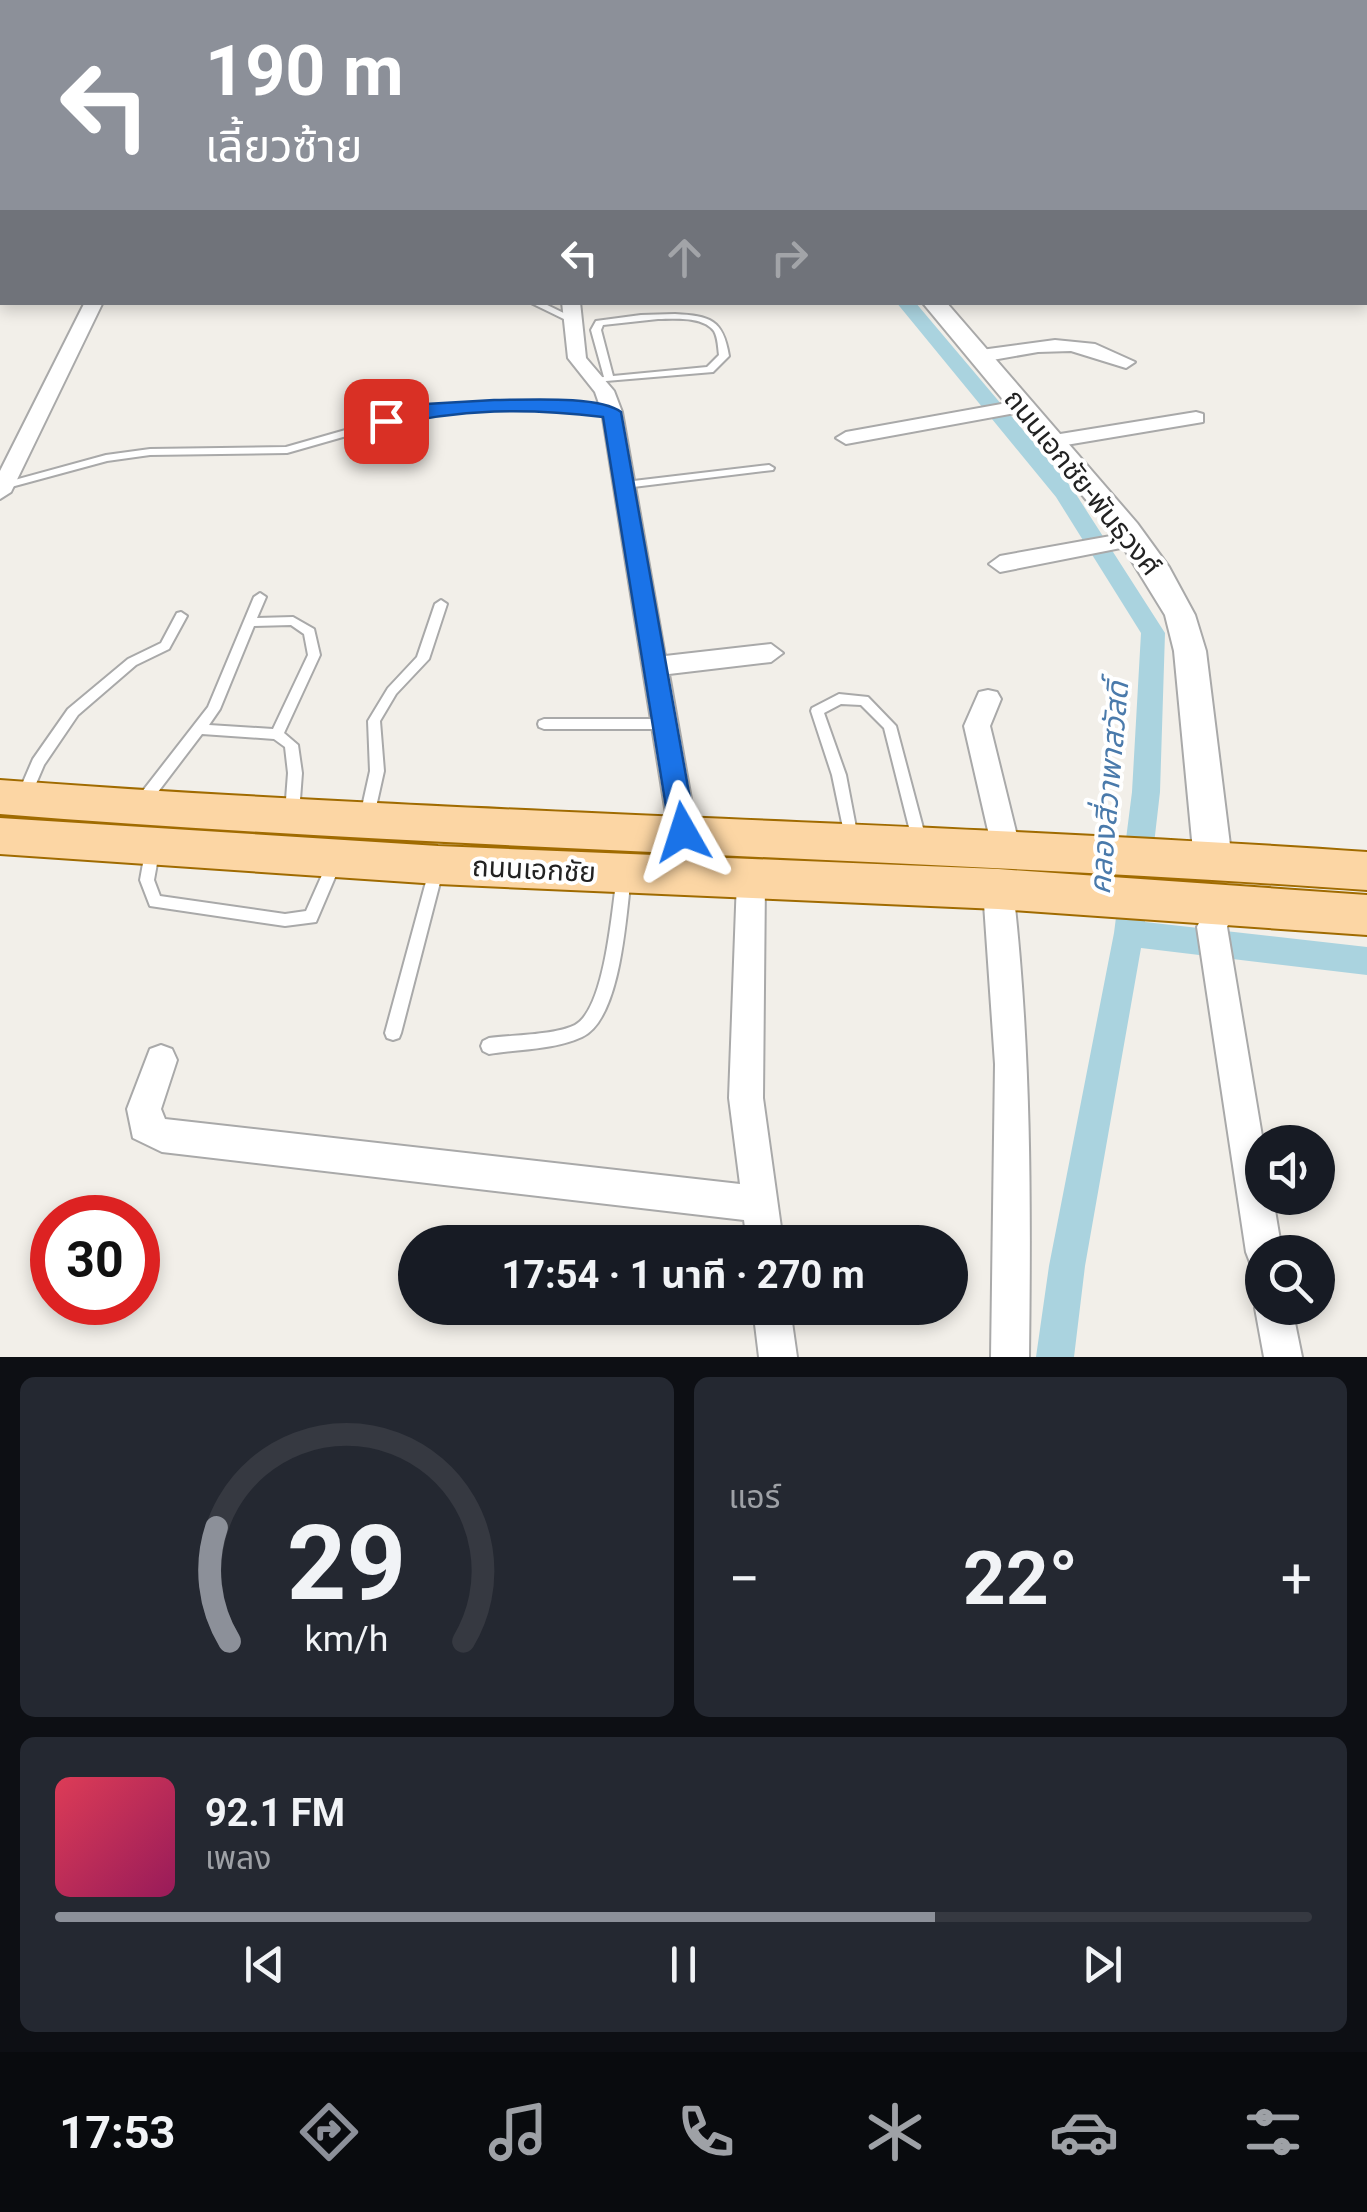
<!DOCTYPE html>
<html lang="th">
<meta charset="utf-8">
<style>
:root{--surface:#171b24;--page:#242831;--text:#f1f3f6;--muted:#9ea1a6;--line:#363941;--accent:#8c9099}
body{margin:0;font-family:Roboto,"Noto Sans Thai",sans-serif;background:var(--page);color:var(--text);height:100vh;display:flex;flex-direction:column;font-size:38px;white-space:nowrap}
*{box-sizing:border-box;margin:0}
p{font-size:32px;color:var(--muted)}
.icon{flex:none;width:55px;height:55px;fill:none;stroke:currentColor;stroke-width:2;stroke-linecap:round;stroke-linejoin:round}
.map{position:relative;height:1357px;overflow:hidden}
.sheet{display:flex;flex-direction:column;gap:20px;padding:20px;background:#0d0f14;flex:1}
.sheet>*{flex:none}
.banner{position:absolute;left:0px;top:0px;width:1368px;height:305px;box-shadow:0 5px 15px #0003;background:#8c9099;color:#fff;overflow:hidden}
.buttons{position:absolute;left:1245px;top:1125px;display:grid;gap:20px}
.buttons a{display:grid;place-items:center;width:90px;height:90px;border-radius:50%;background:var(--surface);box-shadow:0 5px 15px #0003;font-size:50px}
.speed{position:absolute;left:30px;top:1195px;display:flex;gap:20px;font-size:50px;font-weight:700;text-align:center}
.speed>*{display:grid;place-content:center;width:130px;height:130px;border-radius:50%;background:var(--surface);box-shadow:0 5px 15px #0003;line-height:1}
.speed .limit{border:15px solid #d22;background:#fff;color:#111}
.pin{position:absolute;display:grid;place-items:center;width:85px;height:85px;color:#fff;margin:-42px;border-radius:20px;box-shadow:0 5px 15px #0006}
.me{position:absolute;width:110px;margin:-55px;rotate:354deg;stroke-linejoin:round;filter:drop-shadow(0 0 8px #0008)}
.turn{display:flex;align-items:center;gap:35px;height:210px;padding:0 40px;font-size:45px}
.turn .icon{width:130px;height:130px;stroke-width:2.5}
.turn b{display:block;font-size:70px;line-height:85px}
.lanes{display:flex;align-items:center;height:95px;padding:0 40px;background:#0003;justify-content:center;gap:50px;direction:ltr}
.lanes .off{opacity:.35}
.big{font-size:75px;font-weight:700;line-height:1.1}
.sheet .card{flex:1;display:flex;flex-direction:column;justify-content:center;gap:15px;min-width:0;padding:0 35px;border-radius:15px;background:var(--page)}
.sheet .dial{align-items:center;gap:0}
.dial svg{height:260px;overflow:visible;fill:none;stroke:var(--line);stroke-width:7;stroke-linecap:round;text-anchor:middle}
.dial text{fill:var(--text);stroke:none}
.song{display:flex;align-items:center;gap:30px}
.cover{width:120px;height:120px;border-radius:15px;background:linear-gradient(135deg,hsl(350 70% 55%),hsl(330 70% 35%))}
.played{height:10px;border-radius:5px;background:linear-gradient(90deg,var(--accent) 70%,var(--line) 70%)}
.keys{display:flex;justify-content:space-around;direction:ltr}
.heat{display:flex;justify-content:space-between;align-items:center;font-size:55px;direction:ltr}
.sheet .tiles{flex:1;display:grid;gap:20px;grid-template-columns:1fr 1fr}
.card:last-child{grid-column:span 2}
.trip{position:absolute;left:398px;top:1225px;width:570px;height:100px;border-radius:50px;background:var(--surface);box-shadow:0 5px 15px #0003;font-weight:700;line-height:100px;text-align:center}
.dock{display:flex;height:160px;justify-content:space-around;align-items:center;background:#090b0e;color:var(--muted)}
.dock .icon{width:70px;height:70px}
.dock .active{color:var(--accent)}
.dock b{font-size:45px;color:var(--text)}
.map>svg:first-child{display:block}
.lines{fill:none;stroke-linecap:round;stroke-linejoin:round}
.canal{fill:#aad3df;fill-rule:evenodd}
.service-casing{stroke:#a9a9a9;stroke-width:4}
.minor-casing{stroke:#a9a9a9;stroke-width:4}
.tertiary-casing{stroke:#a9a9a9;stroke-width:4}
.primary-casing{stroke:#a06b00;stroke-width:4}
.service{fill:#fff;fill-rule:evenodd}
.minor{fill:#fff;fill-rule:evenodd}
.tertiary{fill:#fff;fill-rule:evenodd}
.primary{fill:#fcd6a4;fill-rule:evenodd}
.route{fill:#1a73e8;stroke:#114b97;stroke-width:2.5}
.labels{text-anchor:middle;stroke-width:8;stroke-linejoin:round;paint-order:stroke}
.street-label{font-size:28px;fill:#222;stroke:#fff}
.water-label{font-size:30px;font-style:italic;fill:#4a7aab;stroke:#fff}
</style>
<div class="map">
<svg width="1367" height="1357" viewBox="0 0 1367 1357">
<rect width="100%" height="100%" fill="#f2efe9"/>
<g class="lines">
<path class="canal" d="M616 0H630L631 2H618Z
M896 302H915L1072 488 1165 633 1160 792 1145 922 1367 947V975L1141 948 1085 1266 1074 1357H1036L1049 1266 1114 933 1132 792 1141 633 1056 497Z"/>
<defs>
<path id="service" d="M136 0H142L141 2H135Z
M949 0H956L957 1 953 2Z
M1365 47H1367V51H1365Z
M2 50V54L0 55V51Z
M0 113H2V117L0 118Z
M1365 160H1367V164H1365Z
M529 302H541L576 319 568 321Z
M675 314C710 316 723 319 729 356L713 372 594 382V378L604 377 591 330 596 321 641 315ZM658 319C674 319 703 316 714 331 718 338 718 348 719 355L707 367 613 376 601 330 603 325Z
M552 402 612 409 617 412 612 415 552 408 427 413 287 453 150 455 107 461 0 490V484L106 455 150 449 286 447 426 407Z
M769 465 774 468 773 470 625 488 620 485 625 482Z
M260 593 266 597 257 618 293 617 314 629 320 655 284 733 298 745 302 773 299 813 297 817 292 819 287 817 285 813 288 773 285 747 274 739 202 734 148 805 143 806 138 805 136 801 138 797 208 707 254 597ZM291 625 304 634 308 655 273 729 209 725 220 709 254 626Z
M441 600 447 604 429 659 396 694 380 721 384 771 374 816 372 820 367 822 362 820 360 816 370 771 368 721 388 688 417 657 435 604Z
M181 612 187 616 169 649 136 665 78 715 44 765 29 800 24 801 19 800 17 796 33 759 68 709 128 659 161 643 177 613Z
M839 694 868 697 896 726 927 843 925 847 920 849 915 847 913 843 884 728 861 705 841 704 824 713 846 775 858 838 856 842 851 844 846 842 832 775 811 711 812 708Z
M544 719H666L671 721 672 724 671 727 666 729H544L539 727 538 724 539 721Z
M153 841 158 843 160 847 154 880 160 896 285 914 306 911 330 857 335 855 340 857 342 861 316 922 285 926 150 906 140 880 146 847 148 843Z
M437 861 442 863 444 867 401 1033 399 1038 393 1040 387 1038 385 1033 430 867 432 863Z
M624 870 629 872 631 876C626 915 621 1019 582 1037 554 1050 519 1049 489 1054L483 1051 481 1046 483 1041 489 1038C511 1035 556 1035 575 1025 605 1009 612 909 617 876L619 872Z"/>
<path id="minor" d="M777 0H791L792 2H779Z
M822 0H850L851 2H821Z
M1274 0H1290L1291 2H1276Z
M1332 0H1349L1350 2H1334Z
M1365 8 1367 9V17L1365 16Z
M85 302H103L11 492 0 499V471Z
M562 302H580L586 358 614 391 622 412 665 656 771 644 783 653 771 662 669 674 697 833 693 841 683 844 673 841 669 833 602 412 595 392 568 358Z
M1055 340 1095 344 1135 362 1126 368 1071 351 1038 352 981 362 972 356 981 350Z
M1024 400 1034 406 1031 410 846 444 836 438 846 432Z
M1196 412 1203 414V422L1054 447 1044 441 1054 435Z
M1133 532 1144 539 1141 544 1000 572 989 564 1000 556Z
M988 690 997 692 1001 699 990 726 1020 848 1016 856 1006 860 996 856 992 848 964 726 979 692Z
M751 868 761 871 765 880 763 1098 783 1242H747L744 1220 162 1152 133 1138 127 1109 150 1049 161 1045 172 1049 177 1060 161 1109 165 1119 740 1184 729 1098 737 880 741 871Z
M998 877 1008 880 1013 889C1031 1045 1031 1200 1029 1357H991L995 1064 983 889 988 880Z
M1222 892 1232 896 1237 905 1227 927 1263 1142 1262 1198H1273L1282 1252H1262V1269L1251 1265 1246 1252 1197 927 1212 896Z
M1262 1294V1308H1292L1302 1357H1264L1255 1308Z
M753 1308H790L797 1357H759Z"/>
<path id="tertiary" d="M636 0H653L655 2H638Z
M922 302H946L1137 523 1169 567 1195 615 1206 651 1232 861 1226 872 1213 876 1200 872 1194 861 1174 651 1165 615 1117 537Z"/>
<path id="primary" d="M0 780C455 814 912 821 1367 852V890C912 858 455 850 0 814Z
M0 818 438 846 998 869 1367 895V935L998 909 438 884 0 854Z"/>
</defs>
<use href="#service" class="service-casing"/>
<use href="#minor" class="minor-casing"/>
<use href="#tertiary" class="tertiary-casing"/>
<use href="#primary" class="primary-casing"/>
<use href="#service" class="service"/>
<use href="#minor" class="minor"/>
<use href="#tertiary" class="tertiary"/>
<use href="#primary" class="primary"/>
</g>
<path class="route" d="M494 400C524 400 599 395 621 412L696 832 692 840 683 843 674 840 670 832 603 417C529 408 459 408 386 427L377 421 426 404Z"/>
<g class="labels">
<g class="street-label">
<text transform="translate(1083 482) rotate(51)" y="10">ถนนเอกชัย-พันธุวงศ์</text>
<text transform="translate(534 869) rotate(3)" y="10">ถนนเอกชัย</text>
</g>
<g class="water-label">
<text transform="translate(1109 788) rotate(-85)" y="10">คลองสี่วาพาสวัสดิ์</text>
</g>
</g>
</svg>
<div class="buttons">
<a><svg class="icon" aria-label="sound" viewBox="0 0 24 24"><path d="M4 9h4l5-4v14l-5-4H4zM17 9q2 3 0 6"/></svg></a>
<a><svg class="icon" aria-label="search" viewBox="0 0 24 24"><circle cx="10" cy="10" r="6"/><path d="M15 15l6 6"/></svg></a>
</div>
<div class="speed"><div class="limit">30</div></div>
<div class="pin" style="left:386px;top:421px;background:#d93025"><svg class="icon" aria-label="arrive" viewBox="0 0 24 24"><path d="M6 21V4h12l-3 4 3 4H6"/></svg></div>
<svg class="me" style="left:683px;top:832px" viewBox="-20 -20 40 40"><path d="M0-17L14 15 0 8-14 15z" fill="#1a73e8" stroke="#fff" stroke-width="4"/></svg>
<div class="trip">17:54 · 1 นาที · 270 m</div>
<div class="banner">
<div class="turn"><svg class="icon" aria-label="left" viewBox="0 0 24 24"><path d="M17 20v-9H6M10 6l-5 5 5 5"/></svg><div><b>190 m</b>เลี้ยวซ้าย</div></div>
<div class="lanes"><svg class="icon" aria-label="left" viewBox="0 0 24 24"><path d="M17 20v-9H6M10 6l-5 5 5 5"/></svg><svg class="icon off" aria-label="ahead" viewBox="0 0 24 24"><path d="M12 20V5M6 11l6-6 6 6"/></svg><svg class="icon off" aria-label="right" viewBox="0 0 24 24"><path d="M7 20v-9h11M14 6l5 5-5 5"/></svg></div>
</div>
</div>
<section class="sheet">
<div class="tiles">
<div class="card dial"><svg viewBox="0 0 100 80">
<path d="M14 69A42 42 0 1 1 86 69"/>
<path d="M14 69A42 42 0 0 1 10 34" stroke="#8c9099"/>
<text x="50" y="56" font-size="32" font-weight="700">29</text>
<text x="50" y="72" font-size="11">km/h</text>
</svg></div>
<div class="card"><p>แอร์</p>
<div class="heat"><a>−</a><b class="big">22°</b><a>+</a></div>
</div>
<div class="card">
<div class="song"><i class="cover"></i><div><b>92.1 FM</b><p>เพลง</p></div></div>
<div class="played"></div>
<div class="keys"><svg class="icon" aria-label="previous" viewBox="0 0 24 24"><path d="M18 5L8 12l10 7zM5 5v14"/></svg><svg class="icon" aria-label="pause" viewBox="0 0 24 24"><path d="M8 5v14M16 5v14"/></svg><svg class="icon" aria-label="next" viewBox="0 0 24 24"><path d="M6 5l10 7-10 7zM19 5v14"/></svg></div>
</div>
</div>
</section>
<nav class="dock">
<b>17:53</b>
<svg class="icon active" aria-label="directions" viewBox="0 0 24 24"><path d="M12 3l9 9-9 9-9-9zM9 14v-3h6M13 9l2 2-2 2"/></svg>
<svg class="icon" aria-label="music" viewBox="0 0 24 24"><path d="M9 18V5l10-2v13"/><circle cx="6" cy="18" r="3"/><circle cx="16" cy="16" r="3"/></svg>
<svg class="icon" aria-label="phone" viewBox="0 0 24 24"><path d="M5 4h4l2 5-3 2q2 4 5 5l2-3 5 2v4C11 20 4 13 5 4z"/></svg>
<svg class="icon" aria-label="climate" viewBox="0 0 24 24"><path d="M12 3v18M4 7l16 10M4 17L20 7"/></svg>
<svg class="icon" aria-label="car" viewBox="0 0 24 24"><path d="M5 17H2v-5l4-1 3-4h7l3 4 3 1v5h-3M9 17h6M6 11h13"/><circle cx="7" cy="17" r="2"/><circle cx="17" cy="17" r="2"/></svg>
<svg class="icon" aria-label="filters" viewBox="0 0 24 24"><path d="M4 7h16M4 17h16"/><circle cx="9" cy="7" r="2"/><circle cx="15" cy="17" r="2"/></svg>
</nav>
